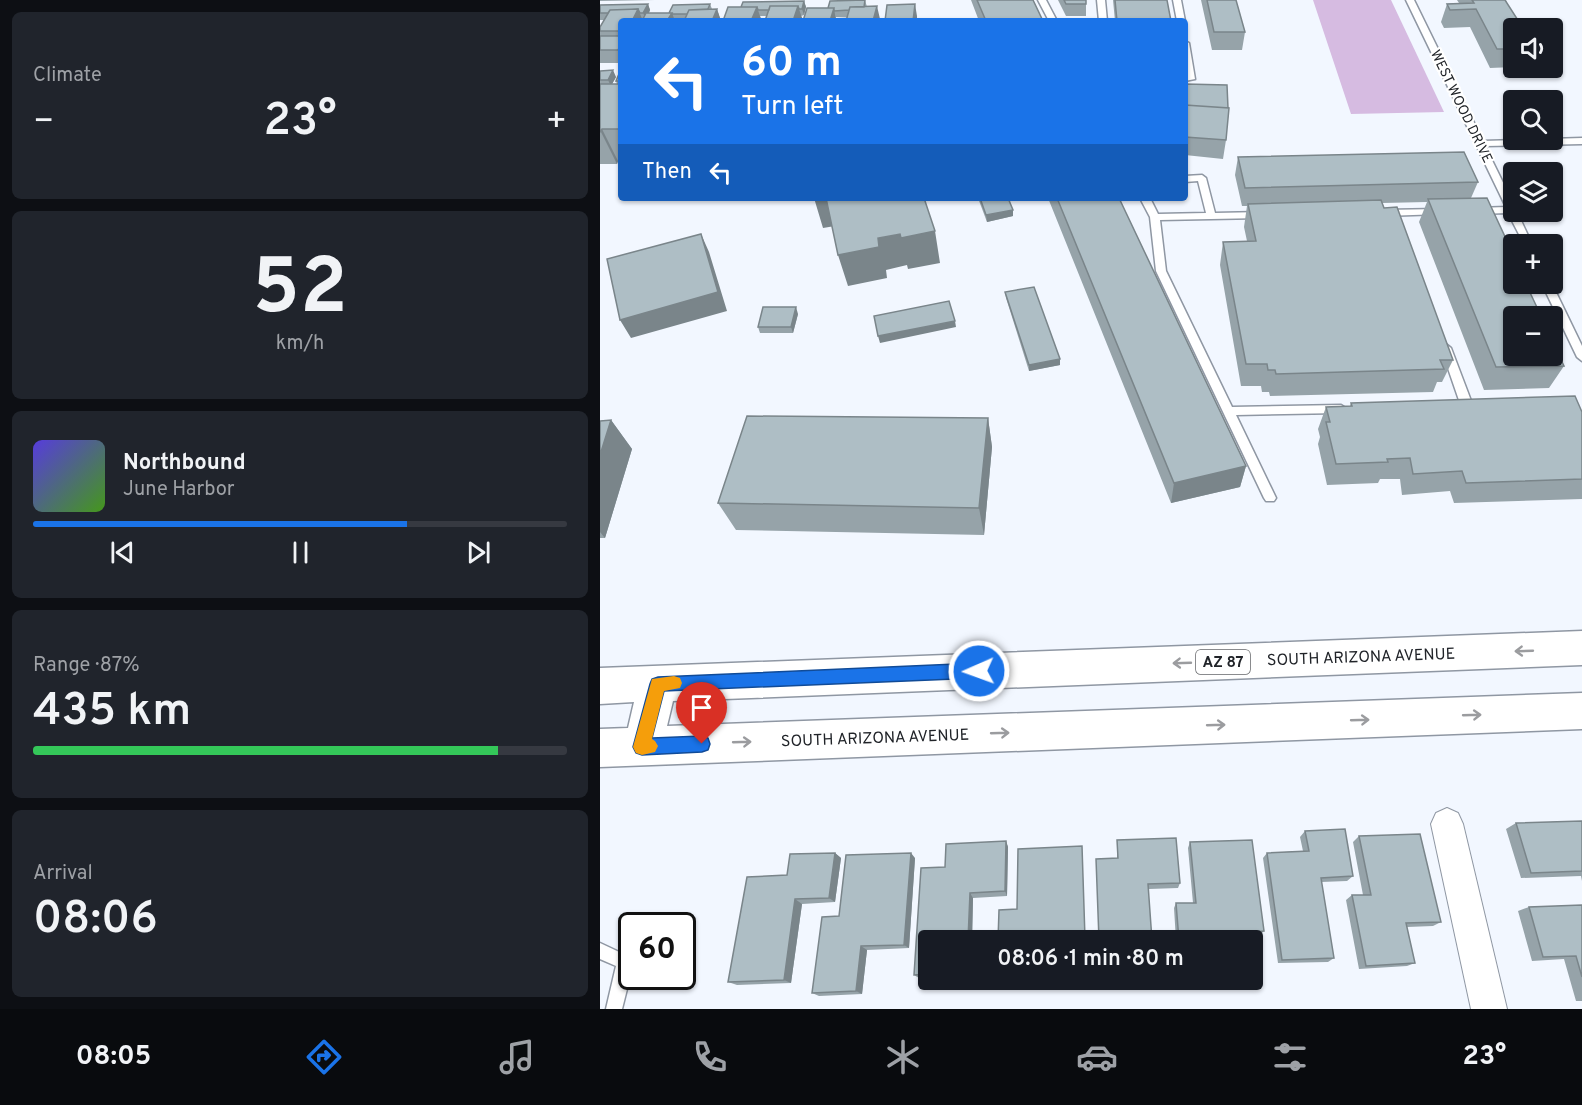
<!DOCTYPE html>
<meta charset="utf-8">
<style>
:root{--surface:#171b24;--page:#20242c;--text:#f1f3f6;--muted:#9ea1a6;--line:#363941;--accent:#1a73e8}
body{margin:0;font-family:Overpass,sans-serif;background:var(--page);color:var(--text);height:100vh;display:flex;flex-direction:column;font-size:22px;white-space:nowrap}
*{box-sizing:border-box;margin:0}
p{font-size:20px;color:var(--muted)}
.icon{flex:none;width:33px;height:33px;fill:none;stroke:currentColor;stroke-width:2;stroke-linecap:round;stroke-linejoin:round}
.map{position:relative;flex:1;overflow:hidden}
.details{display:flex;flex-direction:column;gap:12px;padding:12px;background:#0d0f14;width:600px}
.details>*{flex:none}
.banner{position:absolute;left:18px;top:18px;width:570px;height:183px;border-radius:6px;box-shadow:0 2px 4px #0004;background:#1a73e8;color:#fff;overflow:hidden}
.buttons{position:absolute;left:903px;top:18px;display:grid;gap:12px}
.buttons a{display:grid;place-items:center;width:60px;height:60px;border-radius:6px;background:var(--surface);box-shadow:0 2px 4px #0004;font-size:30px}
.speed{position:absolute;left:18px;top:912px;display:flex;gap:12px;font-size:30px;font-weight:700;text-align:center}
.speed>*{display:grid;place-content:center;width:78px;height:78px;border-radius:50%;background:var(--surface);box-shadow:0 2px 4px #0004;line-height:1}
.speed .limit{border:3px solid #111;border-radius:9px;background:#fff;color:#111}
.pin{position:absolute;display:grid;place-items:center;width:51px;height:51px;color:#fff;margin:-62px -26px;border-radius:50% 50% 50% 0;rotate:-45deg;box-shadow:0 0 6px #0007}
.pin .icon{rotate:45deg}
.me{position:absolute;width:66px;margin:-33px;rotate:268deg;stroke-linejoin:round;filter:drop-shadow(0 0 4px #0008)}
.turn{display:flex;align-items:center;gap:21px;height:126px;padding:0 24px;font-size:27px}
.turn .icon{width:78px;height:78px;stroke-width:2.5}
.turn b{display:block;font-size:42px;line-height:51px}
.then{display:flex;align-items:center;height:57px;padding:0 24px;background:#0003;gap:12px;font-size:22px}
.big{font-size:45px;font-weight:600;line-height:1.1}
.details .card{flex:1;display:flex;flex-direction:column;justify-content:center;gap:9px;min-width:0;padding:0 21px;border-radius:9px;background:var(--page)}
.details .dial{align-items:center;gap:0}
.dial b{font-size:78px;line-height:1}
.song{display:flex;align-items:center;gap:18px}
.cover{width:72px;height:72px;border-radius:9px;background:linear-gradient(135deg,hsl(250 70% 55%),hsl(100 70% 35%))}
.played{height:6px;border-radius:3px;background:linear-gradient(90deg,var(--accent) 70%,var(--line) 70%)}
.keys{display:flex;justify-content:space-around;direction:ltr}
.heat{display:flex;justify-content:space-between;align-items:center;font-size:33px;direction:ltr}
.charge{height:9px;border-radius:4px;background:linear-gradient(90deg,#34c759 87%,var(--line) 0)}
.trip{position:absolute;left:318px;top:930px;width:345px;height:60px;border-radius:6px;background:var(--surface);box-shadow:0 2px 4px #0004;font-weight:600;line-height:60px;text-align:center}
.menu{display:flex;height:96px;justify-content:space-around;align-items:center;background:#090b0e;color:var(--muted)}
.menu .icon{width:42px;height:42px}
.menu .on{color:var(--accent)}
.menu b{font-size:27px;color:var(--text)}
main{display:flex;flex:1;min-height:0}
.map>svg:first-child{display:block}
.green{fill:#d6bbe1}
.lines{fill:none;stroke-linecap:round;stroke-linejoin:round}
.lane-casing{stroke:#8f97a3;stroke-width:3}
.street-casing{stroke:#8f97a3;stroke-width:2}
.primary-casing{stroke:#8f97a3;stroke-width:3}
.lane{fill:#fff;fill-rule:evenodd}
.street{fill:#fff;fill-rule:evenodd}
.primary{fill:#fff;fill-rule:evenodd}
.wall{fill:#96a3a9}
.shaded-wall{fill:#7a858a}
.building{fill:#aebec5;stroke:#7a858a;stroke-width:1.5}
.oneway{stroke:#9b9c9f}
.route{fill:#1a73e8;stroke:#114b97;stroke-width:1.5}
.slow{fill:#f59e0b}
.labels{text-anchor:middle;stroke-width:4.5;stroke-linejoin:round;paint-order:stroke}
.far-street-label{font-size:14px;fill:#212429;stroke:#fff}
.shield{fill:#fff;stroke:#646669;stroke-width:1.5}
.shield-label{font-size:15px;font-weight:bold;fill:#212429}
.street-label{font-size:16px;fill:#212429;stroke:#fff}
</style>
<main>
<section class="details">
<div class="card"><p>Climate</p>
<div class="heat"><a>−</a><b class="big">23°</b><a>+</a></div>
</div>
<div class="card dial"><b>52</b><p>km/h</p></div>
<div class="card">
<div class="song"><i class="cover"></i><div><b>Northbound</b><p>June Harbor</p></div></div>
<div class="played"></div>
<div class="keys"><svg class="icon" aria-label="previous" viewBox="0 0 24 24"><path d="M18 5L8 12l10 7zM5 5v14"/></svg><svg class="icon" aria-label="pause" viewBox="0 0 24 24"><path d="M8 5v14M16 5v14"/></svg><svg class="icon" aria-label="next" viewBox="0 0 24 24"><path d="M6 5l10 7-10 7zM19 5v14"/></svg></div>
</div>
<div class="card"><p>Range · 87%</p><b class="big">435 km</b><div class="charge"></div></div>
<div class="card"><p>Arrival</p><b class="big">08:06</b></div>
</section>
<div class="map">
<svg width="982" height="1009" viewBox="0 0 982 1009">
<rect width="100%" height="100%" fill="#f2f7ff"/>
<path class="green" d="M713 0H791L844 112 751 114Z"/>
<g class="lines">
<defs>
<path id="lane" d="M438 0H446L457 21H449Z
M497 0H505L507 21H499Z
M573 0H581L585 21H577Z
M806 0H814L883 141 982 138V144L885 146 914 205V212H917L932 244H924L908 213 877 214 872 211 877 208 906 207Z
M585 41 589 43 595 79 585 81V77H587Z
M602 175 606 178 615 213 662 212 667 215 662 218 560 220 566 271 632 407 741 405 747 409 741 413 636 415 676 498 674 501H666L664 498 556 271 550 217 540 198H550L558 214 606 213 598 181 585 182V176Z
M839 209 842 210V214L784 216 779 213 784 210Z
M942 284H952L982 346V361L977 357Z
M846 344 851 348 873 406 871 409H863L861 406 841 348Z
M0 943 32 958V969L22 1009H6L16 966 0 959Z"/>
<path id="street" d="M847 808 858 813 863 824 907 1009H871L831 824 836 813Z"/>
<path id="primary" d="M982 631V665L73 701 67 726 982 693V729L0 767V729L28 728 34 702 0 704V668Z"/>
</defs>
<use href="#lane" class="lane-casing"/>
<use href="#street" class="street-casing"/>
<use href="#primary" class="primary-casing"/>
<use href="#lane" class="lane"/>
<use href="#street" class="street"/>
<use href="#primary" class="primary"/>
</g>
<path class="wall" d="M0 0H55L0 1Z
M265 0 267 7 280 19 236 17V21H203L228 8Z
M371 0H433L443 21H379Z
M458 0H486V16H466Z
M513 0H567L571 21H515Z
M601 0H636L645 32 642 50H612Z
M857 0H906L914 28V67L890 68 870 27 844 28 841 22 847 4 859 3Z
M204 1 206 7 204 15 201 16 202 18 201 21H165L166 16H160L161 19 141 7Z
M48 4 50 10 49 13H69L110 4 112 9H117L121 21H84V20L21 21V63H0V27L4 20H0V5Z
M21 69V161H18L17 164H0V71L16 77 12 84H17L16 81Z
M585 84 626 140 623 159 585 155Z
M638 157 878 182 871 198 964 366 949 388 884 390 819 222 827 202 782 203 853 360 842 382H837L833 392 670 396 669 392H662L661 386H641L620 265 623 242 647 241 644 227 647 206H642L635 175Z
M378 198H408L413 216 387 222Z
M448 198H519L646 466 640 487 571 503Z
M405 292 460 365 429 371 406 298Z
M198 314 193 333H160L158 327Z
M751 403 982 412V499L854 503 850 491 802 495 800 479H780L778 483 727 485 718 444 720 437 718 429 726 407 750 406Z
M388 418 392 447 384 535 136 530 118 503Z
M11 420 32 449 5 538H0V421Z
M982 821V881L981 876 921 878 906 829 916 823Z
M705 831 753 876 747 881 721 882 734 958 728 962 678 963 663 858 667 853 703 851 700 837Z
M759 836 841 922 833 926 807 927 815 963 807 966 759 969 746 900 752 895H763L753 842Z
M517 840 580 883 578 888 549 889 517 858Z
M406 841 408 847 407 896 373 898 372 940H328V977L319 978 314 975 345 867Z
M590 842 664 931 660 935 630 936 631 940H576L574 908 576 903H593L588 848Z
M482 846 485 940H398L417 909Z
M235 853 241 858 235 902 202 904 191 983 137 985 128 982 187 875Z
M315 858 309 948 267 950 262 994 219 996 212 993 239 916Z
M982 905V1001H976L964 959 932 961 918 911 929 907Z
M397 980H445V985L399 986 397 984Z"/>
<path class="shaded-wall" d="M204 1 206 7 204 15 202 9Z
M48 4 50 10 46 19 43 13Z
M315 4 317 16V21H313Z
M198 6 202 18 201 21H193Z
M277 6 280 19 279 21H273Z
M157 7 161 19 160 21H151Z
M234 8 236 21H230Z
M38 9 43 21H32Z
M117 9 121 21H112Z
M72 13 75 21H67Z
M21 45V56L18 50Z
M13 70 16 77 11 86 8 80Z
M2 129 18 161 17 164 1 132Z
M214 198H227L235 226 223 228Z
M413 210V216L387 222 386 215Z
M335 231 340 263 308 269 307 265 286 270 287 278 248 286 238 255 278 238 300 234Z
M101 234 109 252 127 311 31 338 20 320Z
M196 307 198 314 193 333 191 327Z
M355 321 356 327 280 343 278 336Z
M460 359V365L429 371V365Z
M388 418 392 447 384 535 379 508Z
M11 420 32 449 5 538 0 532V455Z
M646 466 640 487 571 503 574 483Z
M406 841 408 847 407 896 405 891Z
M235 853 241 858 235 902 229 898Z
M311 853 315 858 309 948 304 945Z
M370 893 373 898 372 940H368Z
M195 899 202 904 191 983 184 980Z
M261 946 267 950 262 994 256 991Z"/>
<path class="building" d="M265 0 264 7H250L249 10 234 11V8H228L230 1Z
M377 0H433L443 21H386Z
M464 0H486V4H466Z
M515 0H567L571 21H517Z
M607 0H636L645 32H614Z
M872 0H905L923 28H914V49H897L876 9 850 10 847 4 874 3Z
M204 1 202 9H199L198 6H170L169 10H158L157 7H141L143 2Z
M48 4 43 13H40L38 9 10 10 8 13H0V5Z
M110 4 108 9 89 10 87 14H72V13H69L73 5Z
M315 4 313 21H285L287 5Z
M170 6H198L193 21H165Z
M277 6 273 21H246L250 7Z
M128 7H157L151 21H123Z
M207 8H234L230 21H203Z
M38 9 32 21H21V31H0V27L10 10Z
M117 9 112 21H84L89 10Z
M46 13H72L67 21H42Z
M0 36H21V45L18 50H0Z
M21 69V81H16Z
M13 70 8 80H0V71Z
M0 84H21V129H2L0 132Z
M585 84 627 85 628 108 585 105Z
M585 105 629 108 626 140 585 137Z
M864 152 878 182 645 188 638 157Z
M226 198H324L335 231 301 238 300 234 278 238 279 247 238 255Z
M380 198H408L413 210 386 215Z
M457 198H519L646 466 574 483Z
M887 198 914 256V284H926L941 316H914V356H952V341L964 366 896 367 828 199Z
M781 200 784 208 797 207 853 360H840L844 369 676 374 675 370H668L667 364H646L623 242 656 241 648 204Z
M101 234 118 292 20 320 7 259Z
M434 287 460 359 429 365 405 292Z
M349 301 355 321 278 336 274 316Z
M163 307H196L191 327H158Z
M975 396 982 412V479L866 483 862 471 813 474 810 458 787 459 788 462 736 464 726 422H730L726 407 752 406 751 403Z
M147 416 388 418 379 508 118 503Z
M11 420 0 455V421Z
M982 821V871L931 873 916 823Z
M745 829 753 876 721 878 734 958 682 960 667 853 709 851 705 831Z
M820 834 841 922 806 923 815 963 766 966 752 895H771L759 836Z
M576 838 580 883 548 884 552 940H499L496 859 518 858 517 840Z
M652 840 664 931 630 932 631 940H579L576 903H596L590 842Z
M406 841 405 891 370 893 368 940H328V974L314 975 321 868 345 867 346 844Z
M482 846 485 938 444 939V940H398L399 910 417 909 418 849Z
M235 853 229 898 195 899 184 980 128 982 147 877 187 875 190 854Z
M311 853 304 945 261 946 256 991 212 993 222 917 239 916 246 855Z
M982 905V977L976 956 943 957 929 907Z
M397 980H444V982L397 984Z"/>
<defs><path id="oneway-shaft" d="M-6 0H5M1.5-3L5.5 0L1.5 3" fill="none" stroke-width="1.6" stroke-linecap="round" stroke-linejoin="round" transform="scale(1.5)"/></defs>
<g class="oneway">
<use href="#oneway-shaft" transform="translate(924 651) rotate(178)"/>
<use href="#oneway-shaft" transform="translate(582 663) rotate(178)"/>
<use href="#oneway-shaft" transform="translate(872 715) rotate(-2)"/>
<use href="#oneway-shaft" transform="translate(760 720) rotate(-2)"/>
<use href="#oneway-shaft" transform="translate(616 725) rotate(-2)"/>
<use href="#oneway-shaft" transform="translate(400 733) rotate(-2)"/>
<use href="#oneway-shaft" transform="translate(142 742) rotate(-2)"/>
</g>
<path class="route" d="M379 663 384 666 386 671 384 676 379 678 64 691 52 738 102 736 108 738 110 744 108 750 102 752 42 755 36 753 33 747 50 684 52 679 58 677Z"/>
<path class="slow" d="M74 676 80 678 82 683 80 688 64 691 52 739 55 741 58 746 55 752 42 755 36 753 33 747 52 679Z"/>
<g class="labels">
<g class="far-street-label">
<text transform="translate(862 106) rotate(64)" y="5">WEST WOOD DRIVE</text>
</g>
<rect class="shield" x="596" y="650" width="54" height="24" rx="4.5"/>
<g class="shield-label">
<text x="623" y="667">AZ 87</text>
</g>
<g class="street-label">
<text transform="translate(761 656) rotate(-2)" y="6">SOUTH ARIZONA AVENUE</text>
<text transform="translate(275 737) rotate(-2)" y="6">SOUTH ARIZONA AVENUE</text>
</g>
</g>
</svg>
<div class="buttons">
<a><svg class="icon" aria-label="sound" viewBox="0 0 24 24"><path d="M4 9h4l5-4v14l-5-4H4zM17 9q2 3 0 6"/></svg></a>
<a><svg class="icon" aria-label="search" viewBox="0 0 24 24"><circle cx="10" cy="10" r="6"/><path d="M15 15l6 6"/></svg></a>
<a><svg class="icon" aria-label="layers" viewBox="0 0 24 24"><path d="M12 4l9 5-9 5-9-5zM3 14l9 5 9-5"/></svg></a>
<a>+</a>
<a>−</a>
</div>
<div class="speed"><div class="limit">60</div></div>
<div class="pin" style="left:102px;top:744px;background:#d93025"><svg class="icon" aria-label="arrive" viewBox="0 0 24 24"><path d="M6 21V4h12l-3 4 3 4H6"/></svg></div>
<svg class="me" style="left:379px;top:671px" viewBox="-20 -20 40 40"><circle r="17" fill="#1a73e8" stroke="#fff" stroke-width="3"/><path d="M0-11L8 9 0 5-8 9z" fill="#fff"/></svg>
<div class="trip">08:06 · 1 min · 80 m</div>
<div class="banner">
<div class="turn"><svg class="icon" aria-label="left" viewBox="0 0 24 24"><path d="M17 20v-9H6M10 6l-5 5 5 5"/></svg><div><b>60 m</b>Turn left</div></div>
<div class="then">Then<svg class="icon" aria-label="left" viewBox="0 0 24 24"><path d="M17 20v-9H6M10 6l-5 5 5 5"/></svg></div>
</div>
</div>
</main>
<nav class="menu">
<b>08:05</b>
<svg class="icon on" aria-label="directions" viewBox="0 0 24 24"><path d="M12 3l9 9-9 9-9-9zM9 14v-3h6M13 9l2 2-2 2"/></svg>
<svg class="icon" aria-label="music" viewBox="0 0 24 24"><path d="M9 18V5l10-2v13"/><circle cx="6" cy="18" r="3"/><circle cx="16" cy="16" r="3"/></svg>
<svg class="icon" aria-label="phone" viewBox="0 0 24 24"><path d="M5 4h4l2 5-3 2q2 4 5 5l2-3 5 2v4C11 20 4 13 5 4z"/></svg>
<svg class="icon" aria-label="climate" viewBox="0 0 24 24"><path d="M12 3v18M4 7l16 10M4 17L20 7"/></svg>
<svg class="icon" aria-label="car" viewBox="0 0 24 24"><path d="M5 17H2v-5l4-1 3-4h7l3 4 3 1v5h-3M9 17h6M6 11h13"/><circle cx="7" cy="17" r="2"/><circle cx="17" cy="17" r="2"/></svg>
<svg class="icon" aria-label="filters" viewBox="0 0 24 24"><path d="M4 7h16M4 17h16"/><circle cx="9" cy="7" r="2"/><circle cx="15" cy="17" r="2"/></svg>
<b>23°</b>
</nav>
